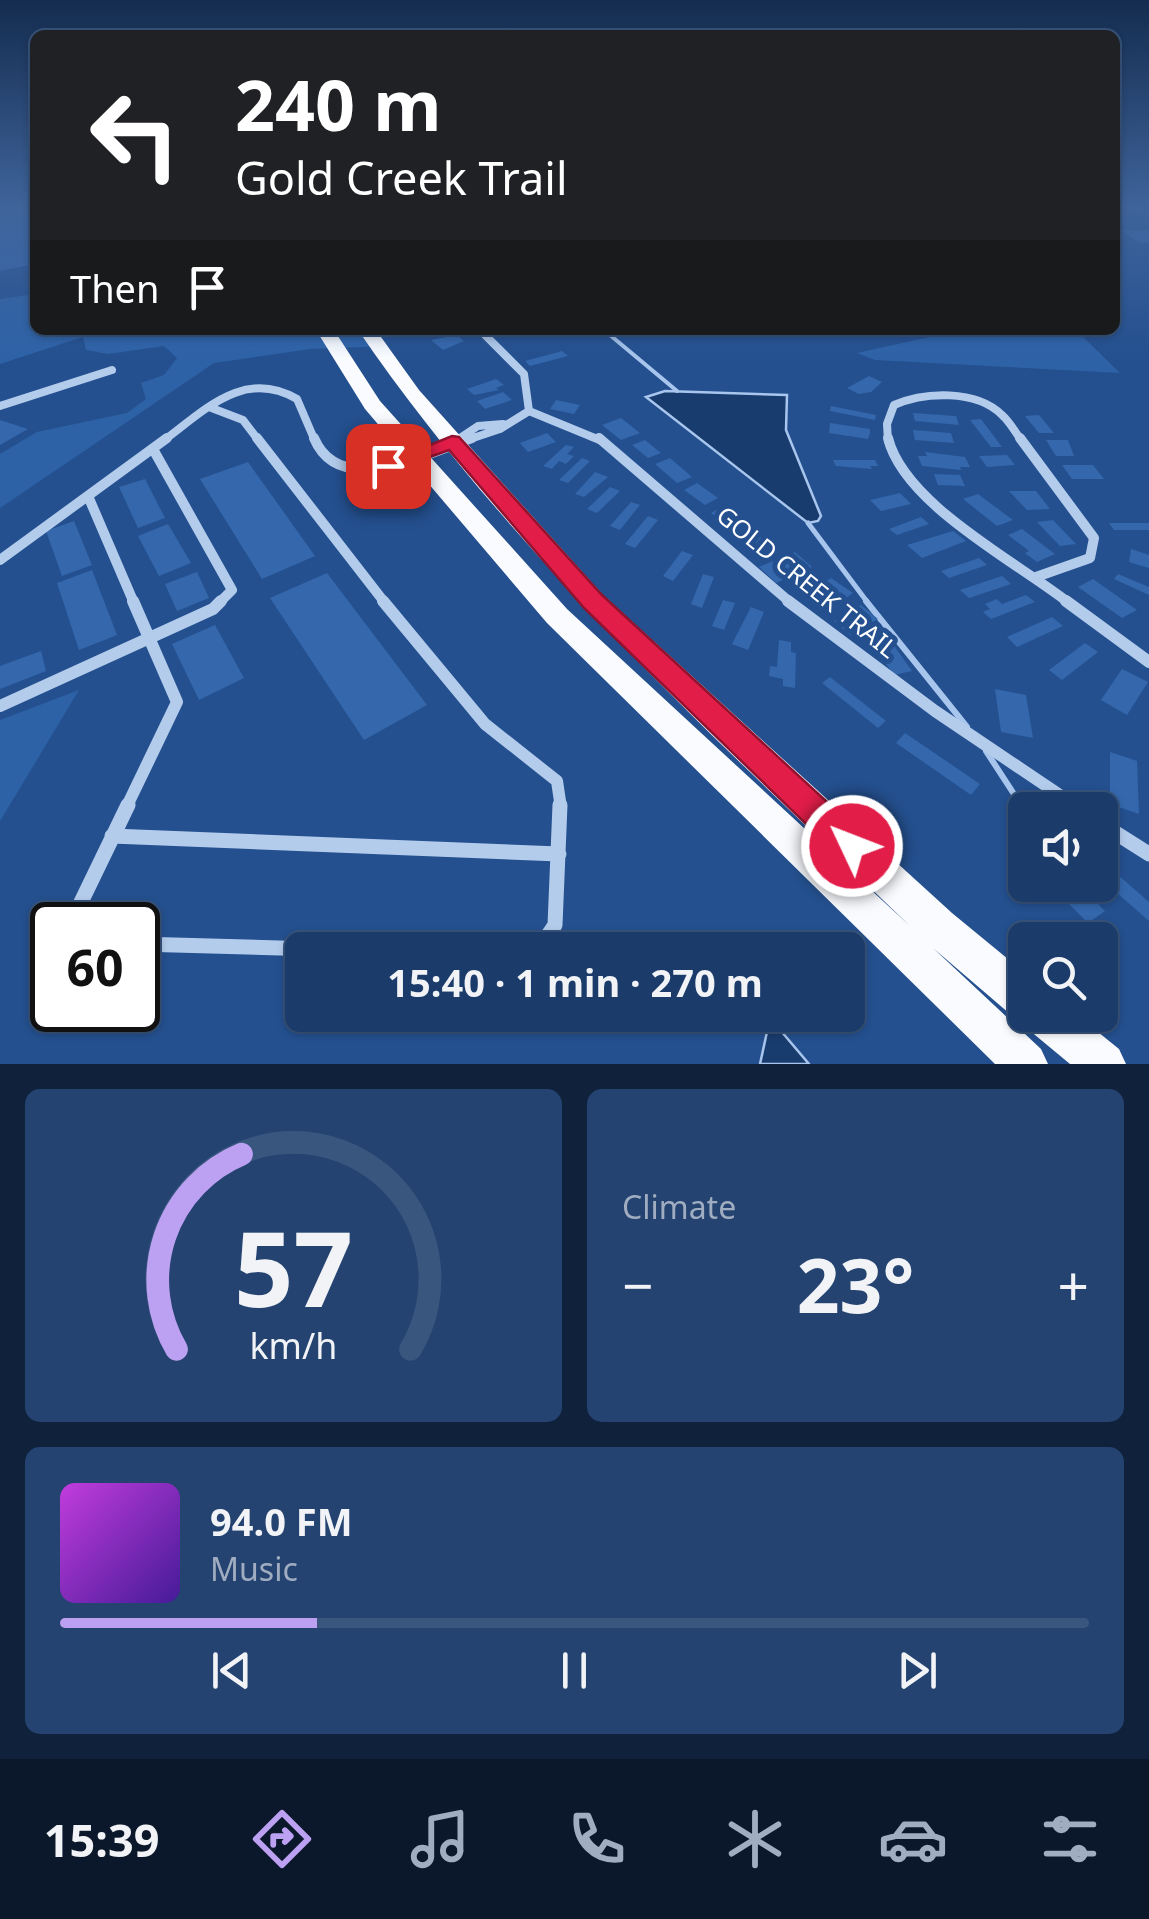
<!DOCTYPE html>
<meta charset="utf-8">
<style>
:root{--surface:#1b3c6b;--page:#244371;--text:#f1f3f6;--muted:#a0adc1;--line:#39567e;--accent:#bca0f2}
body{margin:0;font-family:"Noto Sans",sans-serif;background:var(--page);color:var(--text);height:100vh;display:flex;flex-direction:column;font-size:38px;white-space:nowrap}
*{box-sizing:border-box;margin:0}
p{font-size:32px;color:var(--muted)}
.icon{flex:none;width:55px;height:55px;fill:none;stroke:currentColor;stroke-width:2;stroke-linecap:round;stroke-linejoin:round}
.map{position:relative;height:1064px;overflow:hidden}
.details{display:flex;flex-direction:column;gap:25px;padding:25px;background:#0f213b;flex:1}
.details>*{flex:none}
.top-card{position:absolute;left:30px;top:30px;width:1090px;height:305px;border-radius:15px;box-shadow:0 2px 8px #0004,0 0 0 2px var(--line);background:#202124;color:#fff;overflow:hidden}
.buttons{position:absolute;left:1008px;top:792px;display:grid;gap:20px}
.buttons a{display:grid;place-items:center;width:110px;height:110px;border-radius:15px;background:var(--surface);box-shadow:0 2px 8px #0004,0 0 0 2px var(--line);font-size:50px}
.speed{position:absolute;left:30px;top:902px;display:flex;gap:20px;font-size:50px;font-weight:700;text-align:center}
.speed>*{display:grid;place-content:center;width:130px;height:130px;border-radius:50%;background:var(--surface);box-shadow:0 2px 8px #0004,0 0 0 2px var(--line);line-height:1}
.speed .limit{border:5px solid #111;border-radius:15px;background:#fff;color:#111}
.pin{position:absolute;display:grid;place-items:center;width:85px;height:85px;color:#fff;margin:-42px;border-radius:20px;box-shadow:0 5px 15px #0006}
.me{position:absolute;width:110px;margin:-55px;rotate:313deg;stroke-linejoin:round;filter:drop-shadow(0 0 8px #0008)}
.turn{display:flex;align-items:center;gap:35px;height:210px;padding:0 40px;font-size:45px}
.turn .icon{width:130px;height:130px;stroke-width:2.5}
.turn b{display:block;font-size:70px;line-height:85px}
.then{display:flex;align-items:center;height:95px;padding:0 40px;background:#0003;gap:20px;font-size:38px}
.big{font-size:75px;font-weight:700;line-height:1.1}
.details .widget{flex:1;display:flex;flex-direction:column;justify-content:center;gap:15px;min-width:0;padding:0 35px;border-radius:15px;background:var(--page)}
.details .dial{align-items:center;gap:0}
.dial svg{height:260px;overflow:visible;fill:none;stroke:var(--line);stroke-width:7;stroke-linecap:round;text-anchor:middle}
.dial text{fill:var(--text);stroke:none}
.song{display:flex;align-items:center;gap:30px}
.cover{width:120px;height:120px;border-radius:15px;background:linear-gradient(135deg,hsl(290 70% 55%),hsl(260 70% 35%))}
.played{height:10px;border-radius:5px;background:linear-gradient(90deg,var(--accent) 25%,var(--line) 25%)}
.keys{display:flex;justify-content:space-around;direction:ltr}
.heat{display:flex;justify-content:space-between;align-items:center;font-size:55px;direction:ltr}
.details .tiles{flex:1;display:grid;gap:25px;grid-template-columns:1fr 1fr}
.widget:last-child{grid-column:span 2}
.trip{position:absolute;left:285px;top:932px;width:580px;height:100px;border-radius:15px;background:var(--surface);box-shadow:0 2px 8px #0004,0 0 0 2px var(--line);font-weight:700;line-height:100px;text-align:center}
.dock{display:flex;height:160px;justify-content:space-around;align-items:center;background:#0b182b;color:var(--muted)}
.dock .icon{width:70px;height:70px}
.dock .on{color:var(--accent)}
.dock b{font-size:45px;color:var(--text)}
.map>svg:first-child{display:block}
.green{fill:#2e62a7}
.water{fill:#193c6f;stroke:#a8c6ed;stroke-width:2.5}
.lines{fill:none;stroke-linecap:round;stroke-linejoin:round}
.stream-far3{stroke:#a8c6ed;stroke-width:4}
.stream-far2{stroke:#a8c6ed;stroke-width:5}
.stream-far1{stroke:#a8c6ed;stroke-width:6}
.stream{stroke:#a8c6ed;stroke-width:8}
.building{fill:#3467ac}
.street-far3{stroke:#b4ccec;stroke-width:8}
.street-far2{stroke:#b4ccec;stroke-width:10}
.street-far1{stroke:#b4ccec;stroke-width:12}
.street{stroke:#b4ccec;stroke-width:15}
.primary{fill:#f9fbff;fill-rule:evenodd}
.route{fill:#e11d48;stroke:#92132f;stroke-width:2.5}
.labels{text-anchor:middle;stroke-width:10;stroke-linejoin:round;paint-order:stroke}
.street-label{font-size:25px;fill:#fff;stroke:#24508f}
</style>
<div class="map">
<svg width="1149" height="1064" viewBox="0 0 1149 1064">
<rect width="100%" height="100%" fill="#24508f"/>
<path class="green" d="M35 294V330H368L387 346 310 349 214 363 0 508V454L37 432 127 413 146 399 141 383 164 375 177 358 164 346 108 354 86 350 83 337 0 364V299Z
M961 330H1076L1120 373 875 360 857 353Z
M79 690 0 821V720Z"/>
<path class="water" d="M665 391 787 395 786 430 821 516 818 521 808 523 646 397Z
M770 1018 809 1064H760Z"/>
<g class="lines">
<path class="stream-far3" d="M604 330 677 391"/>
<path class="stream-far2" d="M808 523 868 603"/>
<path class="stream-far1" d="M866 601 967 727
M986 751 1023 808"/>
<path class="stream" d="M1021 805 1025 811"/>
</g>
<path class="building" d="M0 209H35V264L0 271Z
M1121 230H1149V243H1139Z
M457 335 464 341 443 350 431 340Z
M562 351 568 356 530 366 525 361Z
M869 376 882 382 871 392 859 394 847 388Z
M496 379 504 385 496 388 499 390 474 395 467 389Z
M503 392 512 400 485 409 477 401Z
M556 400 580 405 574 414 550 409Z
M831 406 876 415 875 420 830 411Z
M913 413 956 416 959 425 915 421Z
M1039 415 1054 433H1039L1025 416Z
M621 418 640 433 621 440 602 425Z
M981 419 1002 447H991L970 420Z
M0 420 28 429 0 445Z
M830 423 870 429V433L868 439 829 433Z
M913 430 951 433 954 443 915 440Z
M547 433 556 442 528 452 520 443Z
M645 440 661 453 648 458 632 445Z
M1046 440H1068L1074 456H1056Z
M566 445 574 447 567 454 574 456 566 464 559 461 552 469 543 466Z
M925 452 965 457 970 467H960L961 470 922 466 918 456H927Z
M1007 455 1015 465 987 467 979 456Z
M582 458 590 461 568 483 559 480Z
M670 458 692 477 677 483 655 464Z
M833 460H875L878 466H870L872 469 836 466Z
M248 462 315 556 262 579 200 479Z
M1062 465H1093L1104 479H1072Z
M595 472 608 477 584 497 575 494Z
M934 474 960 475 965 486 938 485Z
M145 479 165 518 138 528 119 487Z
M697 483 718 498 705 505 684 490Z
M610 487 620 491 597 513 587 509Z
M1009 491H1036L1050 509 1027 510Z
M900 493 911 504 881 511 870 500Z
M978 494 1013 520 997 526 963 499Z
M631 502 640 505 620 530 610 526Z
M728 504 750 520 733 529 711 513Z
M648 516 658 520 635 548 625 544Z
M921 517 929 524 897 535 889 529Z
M1053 520 1076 544 1060 546 1037 522Z
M74 521 92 565 62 576 46 531Z
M1109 523H1149V530H1114Z
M168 524 191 563 159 576 138 536Z
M1022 529 1055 554 1037 562 1025 553 1029 551 1008 535Z
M750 530 769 543 757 550 738 537Z
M953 531 966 541 922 558 907 545Z
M1131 549 1149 555V568L1129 562Z
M682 551 693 555 673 581 663 576Z
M795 552 812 567 776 583 759 567Z
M979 558 987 565 949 578 941 571Z
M92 570 117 635 79 650 57 583Z
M197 572 209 598 177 611 165 584Z
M327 573 427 705 364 740 270 598Z
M703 574 714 577 702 608 691 604Z
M1118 574 1149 587V595L1114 579Z
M1002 576 1011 584 969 598 960 590Z
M831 578 853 593 833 607 827 603 819 608 803 597Z
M1093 579 1137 610 1122 618 1078 587Z
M1026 595 1035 602 991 619 983 612 990 609 985 604 997 599 1002 604Z
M723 600 735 603 724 630 712 626Z
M861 605 878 619 850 635 834 621Z
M751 607 764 612 748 650 732 644Z
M1052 617 1063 626 1017 647 1007 637Z
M215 625 244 678 199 700 172 644Z
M779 640 791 642V652L796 653 795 688 783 686V679L769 676 770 666 777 667Z
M890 640 912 671 894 675 872 644Z
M1085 643 1098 652 1062 680 1049 670Z
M41 651 46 671 0 689V666Z
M1122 669 1148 682 1127 715 1101 700Z
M830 677 886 721 878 728 822 683Z
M995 689 1026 695 1033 738 1001 732Z
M905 733 980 784 971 795 896 743Z
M1110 752 1137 761 1139 814 1110 804Z
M1110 868 1149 902V921L1100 878Z
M1061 885H1079L1105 911 1088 923 1055 890Z"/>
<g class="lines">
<path class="street-far3" d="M480 330 524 374 529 411
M0 406 112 370
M209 407 243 420 259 441
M457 440 478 426 503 424
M163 441C205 410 244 368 297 399L315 441
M464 441 500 429 529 411 602 441
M888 441 887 424 894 405C924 392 976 389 1002 415 1010 422 1015 432 1022 441"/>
<path class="street-far2" d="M257 438 385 603
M314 438C340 500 427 453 472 438
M599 438 791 603
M888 438C904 504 1017 562 1069 603
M1020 438 1094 538 1090 558 1036 577
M153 449 232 590 219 603
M88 496 134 603
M0 560 167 438"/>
<path class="street-far1" d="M383 601 485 724 557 781 561 808
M788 601 935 711 1079 808
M1066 601 1149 662
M0 706 213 609 221 601
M126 808 177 702 133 601"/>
<path class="street" d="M1075 805 1082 810
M1100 823 1149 854
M112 836 559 854
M70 925 128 805
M138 944 349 950
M538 950 555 925 560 805"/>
<path class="primary" d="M316 330H334L380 401 567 609 910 926C715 737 512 555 358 330H376L419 390 603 595 952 913 1025 973V1015H1077L1119 1049 1126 1064H1070L1029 1030 1025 1020 1010 1014 933 948 1041 1049 1048 1064H995L547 623 365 409Z"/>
</g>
<linearGradient id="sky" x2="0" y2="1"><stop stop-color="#142c4f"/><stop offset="0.58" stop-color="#3f649b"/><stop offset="1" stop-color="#3f649b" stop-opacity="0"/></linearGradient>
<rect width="1149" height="358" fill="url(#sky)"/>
<path class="route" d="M452 436 459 437 602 595 863 835 868 846 863 857 852 861 840 857 584 608 449 450 388 472 378 466Z"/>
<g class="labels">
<g class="street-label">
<text transform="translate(807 582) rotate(39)" y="9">GOLD CREEK TRAIL</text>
</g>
</g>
</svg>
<div class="buttons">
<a><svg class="icon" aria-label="sound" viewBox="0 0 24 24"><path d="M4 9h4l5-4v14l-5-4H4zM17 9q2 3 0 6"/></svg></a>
<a><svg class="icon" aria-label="search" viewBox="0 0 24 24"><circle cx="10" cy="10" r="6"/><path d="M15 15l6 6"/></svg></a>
</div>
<div class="speed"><div class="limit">60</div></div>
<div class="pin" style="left:388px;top:466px;background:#d93025"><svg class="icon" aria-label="arrive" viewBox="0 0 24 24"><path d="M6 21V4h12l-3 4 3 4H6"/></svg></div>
<svg class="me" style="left:852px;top:846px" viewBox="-20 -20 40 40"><circle r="17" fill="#e11d48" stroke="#fff" stroke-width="3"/><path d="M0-11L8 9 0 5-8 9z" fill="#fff"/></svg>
<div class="trip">15:40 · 1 min · 270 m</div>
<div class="top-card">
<div class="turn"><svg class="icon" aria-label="left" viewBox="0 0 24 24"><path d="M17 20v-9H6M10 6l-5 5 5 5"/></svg><div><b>240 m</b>Gold Creek Trail</div></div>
<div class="then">Then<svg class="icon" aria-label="arrive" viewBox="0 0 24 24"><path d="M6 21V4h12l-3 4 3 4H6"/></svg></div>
</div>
</div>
<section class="details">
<div class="tiles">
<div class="widget dial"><svg viewBox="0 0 100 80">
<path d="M14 69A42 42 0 1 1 86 69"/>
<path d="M14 69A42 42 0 0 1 34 9" stroke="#bca0f2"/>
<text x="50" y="56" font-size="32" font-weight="700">57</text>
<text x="50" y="72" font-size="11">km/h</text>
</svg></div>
<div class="widget"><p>Climate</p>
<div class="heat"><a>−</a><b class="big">23°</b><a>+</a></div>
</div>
<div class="widget">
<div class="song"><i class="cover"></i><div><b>94.0 FM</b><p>Music</p></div></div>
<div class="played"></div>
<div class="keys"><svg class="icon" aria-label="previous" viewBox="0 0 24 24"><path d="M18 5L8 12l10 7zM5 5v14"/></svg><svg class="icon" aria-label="pause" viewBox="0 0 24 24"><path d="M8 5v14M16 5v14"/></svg><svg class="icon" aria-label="next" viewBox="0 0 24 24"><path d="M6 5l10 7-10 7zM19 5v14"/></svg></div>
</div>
</div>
</section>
<nav class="dock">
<b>15:39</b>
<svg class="icon on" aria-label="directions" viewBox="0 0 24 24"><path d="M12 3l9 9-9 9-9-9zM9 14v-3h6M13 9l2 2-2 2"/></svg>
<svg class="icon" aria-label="music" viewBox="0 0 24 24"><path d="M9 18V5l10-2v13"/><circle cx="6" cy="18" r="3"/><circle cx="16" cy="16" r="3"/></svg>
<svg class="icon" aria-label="phone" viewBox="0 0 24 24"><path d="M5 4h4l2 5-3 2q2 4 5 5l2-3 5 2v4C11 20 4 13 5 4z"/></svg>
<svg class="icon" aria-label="climate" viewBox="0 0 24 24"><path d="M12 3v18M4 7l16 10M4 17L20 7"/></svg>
<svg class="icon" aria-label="car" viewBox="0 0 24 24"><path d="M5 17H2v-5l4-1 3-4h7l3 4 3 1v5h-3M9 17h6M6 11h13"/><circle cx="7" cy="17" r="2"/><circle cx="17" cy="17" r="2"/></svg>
<svg class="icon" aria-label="filters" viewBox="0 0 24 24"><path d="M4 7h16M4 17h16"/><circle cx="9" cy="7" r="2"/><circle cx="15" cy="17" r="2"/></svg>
</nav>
